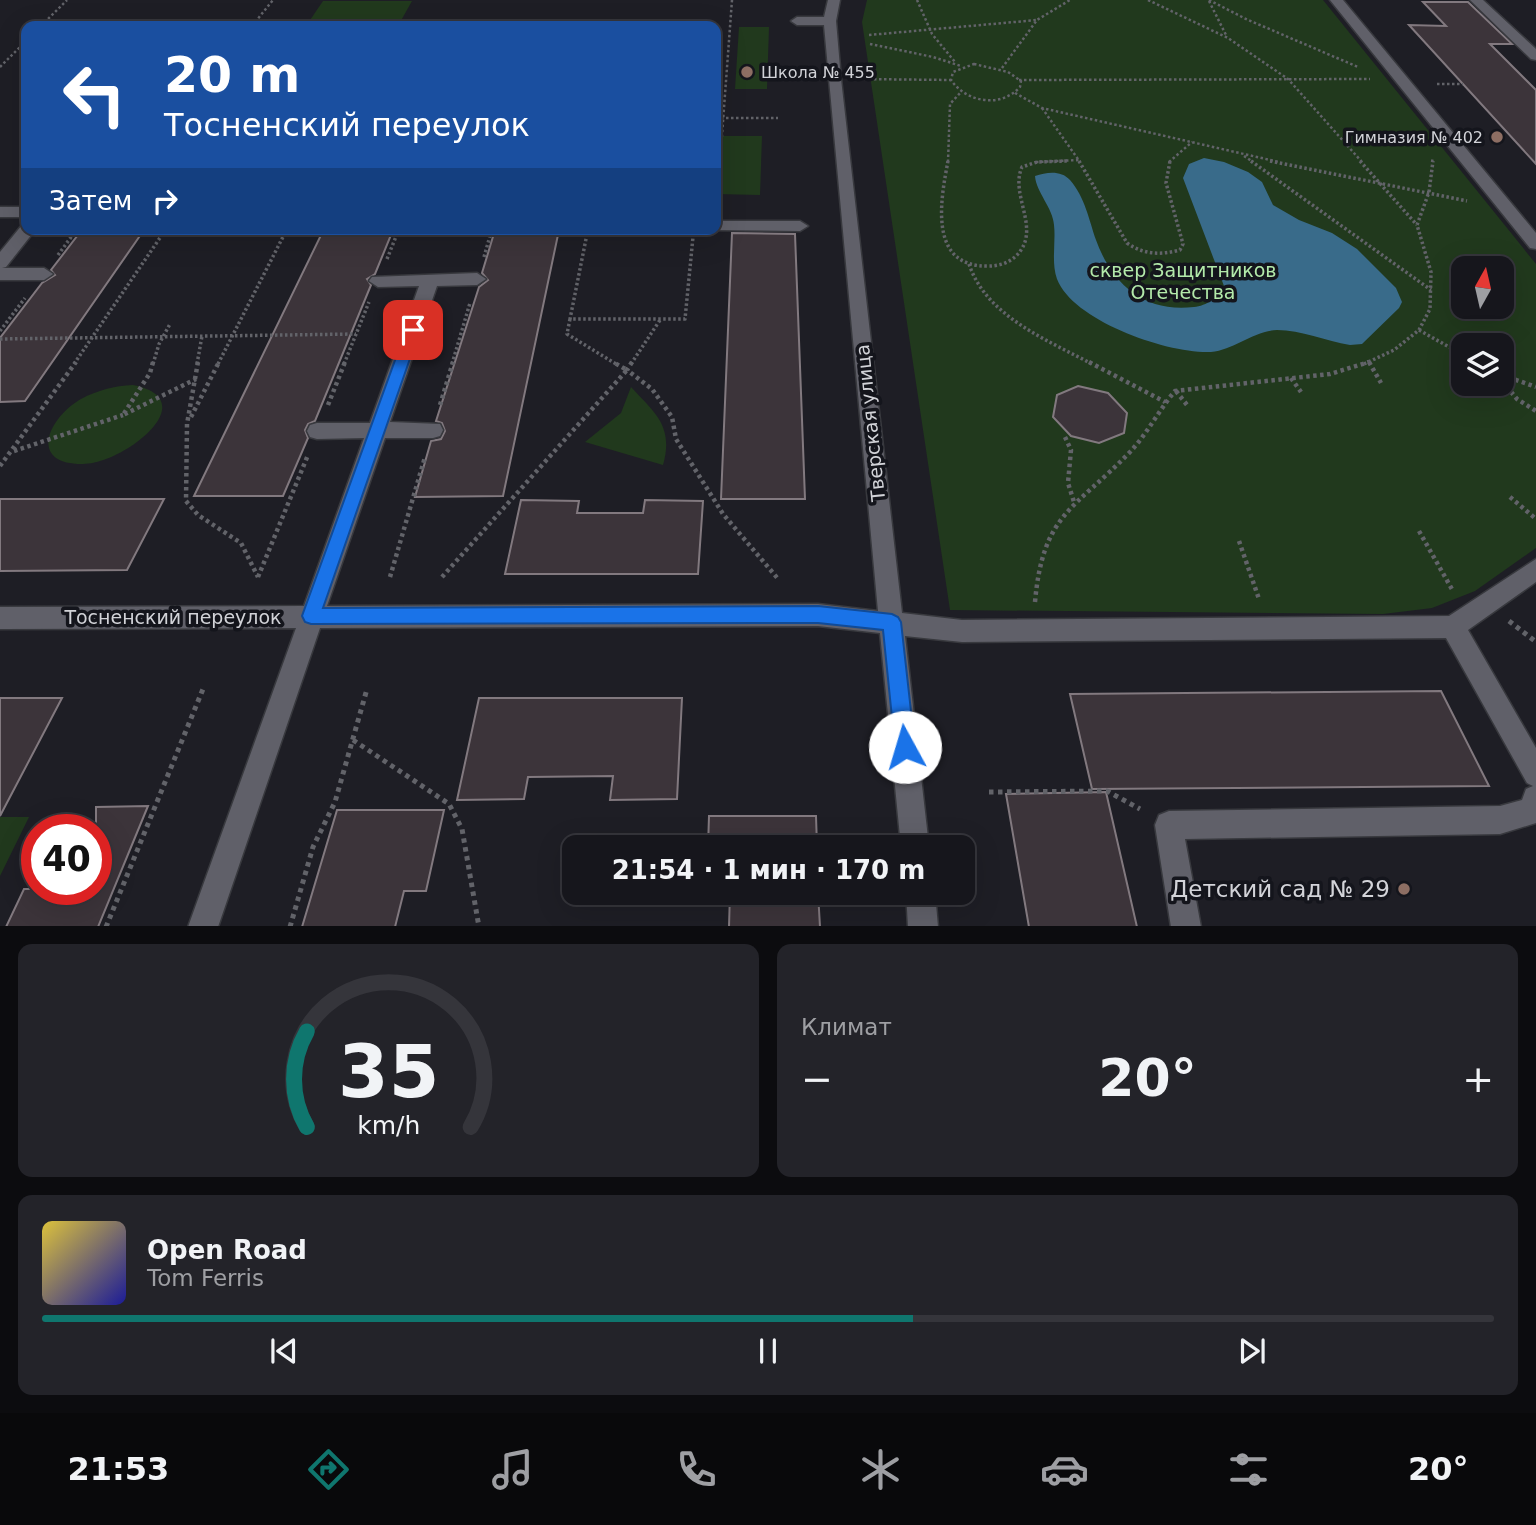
<!DOCTYPE html>
<html lang="ru">
<meta charset="utf-8">
<style>
:root{--surface:#16161c;--page:#232329;--text:#f1f3f6;--muted:#9e9fa3;--line:#35353b;--accent:#0f766e}
body{margin:0;font-family:"DejaVu Sans",sans-serif;background:var(--page);color:var(--text);height:100vh;display:flex;flex-direction:column;font-size:26px;white-space:nowrap}
*{box-sizing:border-box;margin:0}
p{font-size:23px;color:var(--muted)}
.icon{flex:none;width:38px;height:38px;fill:none;stroke:currentColor;stroke-width:2;stroke-linecap:round;stroke-linejoin:round}
.map{position:relative;height:926px;overflow:hidden}
.details{display:flex;flex-direction:column;gap:18px;padding:18px;background:#0c0c0f;flex:1}
.details>*{flex:none}
.guide{position:absolute;left:21px;top:21px;width:700px;height:214px;border-radius:14px;box-shadow:0 7px 28px #0002,0 0 0 2px var(--line);background:#1a4fa0;color:#fff;overflow:hidden}
.needle{width:46px;rotate:8deg}
.buttons{position:absolute;left:1451px;top:256px;display:grid;gap:14px}
.buttons a{display:grid;place-items:center;width:63px;height:63px;border-radius:14px;background:var(--surface);box-shadow:0 7px 28px #0002,0 0 0 2px var(--line);font-size:35px}
.speed{position:absolute;left:21px;top:814px;display:flex;gap:14px;font-size:35px;font-weight:700;text-align:center}
.speed>*{display:grid;place-content:center;width:91px;height:91px;border-radius:50%;background:var(--surface);box-shadow:0 7px 28px #0002,0 0 0 2px var(--line);line-height:1}
.speed .limit{border:10px solid #d22;background:#fff;color:#111}
.pin{position:absolute;display:grid;place-items:center;width:60px;height:60px;color:#fff;margin:-30px;border-radius:14px;box-shadow:0 4px 10px #0006}
.me{position:absolute;width:77px;margin:-38px;rotate:354deg;stroke-linejoin:round;filter:drop-shadow(0 0 5px #0008)}
.turn{display:flex;align-items:center;gap:24px;height:147px;padding:0 28px;font-size:32px}
.turn .icon{width:91px;height:91px;stroke-width:2.5}
.turn b{display:block;font-size:49px;line-height:60px}
.then{display:flex;align-items:center;height:66px;padding:0 28px;background:#0003;gap:14px;font-size:26px}
.big{font-size:52px;font-weight:600;line-height:1.1}
.details .widget{flex:1;display:flex;flex-direction:column;justify-content:center;gap:10px;min-width:0;padding:0 24px;border-radius:14px;background:var(--page)}
.details .dial{align-items:center;gap:0}
.dial svg{height:182px;overflow:visible;fill:none;stroke:var(--line);stroke-width:7;stroke-linecap:round;text-anchor:middle}
.dial text{fill:var(--text);stroke:none}
.song{display:flex;align-items:center;gap:21px}
.cover{width:84px;height:84px;border-radius:10px;background:linear-gradient(135deg,hsl(50 70% 55%),hsl(240 70% 35%))}
.played{height:7px;border-radius:4px;background:linear-gradient(90deg,var(--accent) 60%,var(--line) 60%)}
.keys{display:flex;justify-content:space-around;direction:ltr}
.heat{display:flex;justify-content:space-between;align-items:center;font-size:38px;direction:ltr}
.details .tiles{flex:1;display:grid;gap:18px;grid-template-columns:1fr 1fr}
.widget:last-child{grid-column:span 2}
.trip{position:absolute;left:562px;top:835px;width:413px;height:70px;border-radius:14px;background:var(--surface);box-shadow:0 7px 28px #0002,0 0 0 2px var(--line);font-weight:600;line-height:70px;text-align:center}
.tab-bar{display:flex;height:112px;justify-content:space-around;align-items:center;background:#09090b;color:var(--muted)}
.tab-bar .icon{width:49px;height:49px}
.tab-bar .current{color:var(--accent)}
.tab-bar b{font-size:32px;color:var(--text)}
.map>svg:first-child{display:block}
.green{fill:#21391d;fill-rule:evenodd}
.water{fill:#396b8a}
.building{fill:#3c343a;stroke:#82797f;stroke-width:2}
.lines{fill:none;stroke-linecap:round;stroke-linejoin:round}
.minor-casing{stroke:#38393e;stroke-width:3}
.path-far3{stroke:#626369;stroke-width:2.5;stroke-dasharray:2.5 2.5;stroke-linecap:butt}
.path-far2{stroke:#626369;stroke-width:3.5;stroke-dasharray:2.5 2.5;stroke-linecap:butt}
.path-far1{stroke:#626369;stroke-width:4.5;stroke-dasharray:3.5 3.5;stroke-linecap:butt}
.path{stroke:#626369;stroke-width:5;stroke-dasharray:4.5 4.5;stroke-linecap:butt}
.minor{fill:#606069;fill-rule:evenodd}
.route{fill:#1a73e8;stroke:#114b97;stroke-width:2}
.education-dot{fill:#8d6e63;stroke:#14151c;stroke-width:2.5}
.labels{text-anchor:middle;stroke-width:7;stroke-linejoin:round;paint-order:stroke}
.far-poi-label{font-size:16px;fill:#d2d3d8;stroke:#14151c;text-anchor:start}
.park-label{font-size:19px;fill:#b3eaaa;stroke:#14151c}
.street-label{font-size:19px;fill:#d2d3d8;stroke:#14151c}
.near-poi-label{font-size:23px;fill:#d2d3d8;stroke:#14151c;text-anchor:end}
</style>
<div class="map">
<svg width="1536" height="927" viewBox="0 0 1536 927">
<rect width="100%" height="100%" fill="#1e1e25"/>
<path class="green" d="M867 0H1323L1536 264V548L1475 591 1432 608 1383 614 950 610 862 22ZM1463 268H1502V306H1463ZM1463 345H1502V383H1463Z
M323 1H412L398 26H306Z
M739 27H769L767 89H735Z
M716 136H762L760 195 716 194Z
M133 385C207 400 122 465 82 464 27 464 49 417 81 399 98 390 114 386 133 385Z
M631 387C655 413 674 426 663 465L585 442 621 413Z
M0 817H29L0 876Z"/>
<path class="water" d="M1204 158 1224 162 1248 172 1262 182 1273 205 1299 220 1332 233 1357 249 1396 288 1402 302 1399 308 1362 344 1350 345C1326 341 1301 330 1277 330 1253 331 1234 350 1211 352 1168 354 1073 321 1057 279 1051 262 1056 242 1054 225 1053 208 1036 192 1035 176 1047 172 1061 170 1070 180 1085 197 1089 220 1096 240 1112 284 1144 313 1194 307 1206 306 1220 297 1224 286L1183 178 1189 164Z"/>
<path class="building" d="M1423 2H1468L1512 44H1490L1536 90V164L1409 25 1446 26Z
M144 230 25 401 0 402V338L42 283 55 275 51 270 81 231Z
M393 230 375 274 367 279 371 285 315 421 308 424 305 430 308 438 283 496H194L323 231Z
M495 230H559L503 496 415 497 431 441 441 439 445 431 442 423 436 421 479 287 488 280 482 273Z
M732 233 795 234 805 499H721Z
M1078 386 1108 393 1127 413 1124 433 1099 443 1071 436 1053 417 1057 395Z
M0 499H164L127 570 0 571Z
M521 500 579 501 577 513H643L645 500 703 501 698 574H505Z
M1441 691 1489 786 1092 789 1070 694Z
M0 698H62L0 816Z
M479 698H682L677 799 610 800 613 776 528 777 524 799 457 800Z
M1106 792 1137 927H1029L1006 794Z
M148 806 98 927H6L24 889H96V807Z
M337 810H444L426 891H404L395 927H302Z
M709 816H816L817 847H708Z
M730 892H818L820 927H729Z"/>
<g class="lines">
<defs>
<path id="minor" d="M828 0H840L836 21 841 79 902 613 962 620 1449 616 1536 559V582L1468 630 1536 748V823L1500 834 1185 839 1201 927H1171L1155 825 1159 815 1169 811 1500 806 1522 800 1526 789 1533 786 1527 783 1446 638 962 642 905 636 929 847H901L880 633 818 626 320 628 218 927H188L296 628 0 629V607L304 606 364 438 317 439 310 437 307 431 310 425 317 423H370L419 286 378 287 369 281 372 277 477 273 486 279 477 285 437 286 390 422 440 424 443 430 440 436 433 438H385L327 606 818 604 878 611 824 25H797L791 21 797 17H824Z
M1330 0H1343L1536 233V249L1530 248Z
M1470 0H1483L1536 49V60L1531 59Z
M0 207H26V217H0Z
M716 221H800L808 226 800 231 710 230 716 229Z
M26 224V229H36L6 267 2 268H44L53 274 44 280H0V252L22 225Z
M906 892H935L938 927H908Z"/>
</defs>
<use href="#minor" class="minor-casing"/>
<path class="path-far3" d="M917 0 932 34 955 62
M1148 0 1228 38 1288 79 1362 162
M1209 0 1246 19 1358 67
M1209 1 1227 37
M41 26 67 0
M252 26 273 0
M869 35 1037 20
M870 44 933 57 961 66
M974 64 1008 72 1021 81 1020 87C1001 108 967 103 951 80L953 72Z
M0 67 26 41
M1002 68 1037 20 1070 0
M795 79H811
M859 79 951 80
M1019 80 1370 79
M1437 84H1463
M1015 93 1042 108 1279 162
M1042 108 1080 162
M716 118H778
M1244 156 1253 162
M720 162 732 0
M948 162 950 104 961 92
M1036 162 1079 160
M1169 162 1192 142
M1432 162 1433 157"/>
<path class="path-far2" d="M948 161C941 198 927 268 989 266 1001 266 1014 261 1021 250 1038 225 1010 193 1022 167L1037 162 1067 161
M1079 161 1127 243C1144 255 1161 255 1180 250L1183 244 1166 183 1170 161
M1251 161 1431 290
M1270 161 1467 201
M1360 161 1417 225
M718 192 720 161
M588 229 570 319H685L693 237
M58 255 77 229
M484 257 492 229
M387 259 399 229
M969 264C986 316 1047 340 1092 364
M570 319 567 334 616 364
M1419 330 1463 355
M0 331 25 298
M0 339 356 334
M74 364 166 229
M153 364 159 344 170 324
M197 364 202 336
M218 364 287 229
M344 364 369 302
M452 364 470 303
M631 364 660 320
M1364 364 1394 350 1419 330 1430 309 1431 272 1417 225 1429 192 1433 161"/>
<path class="path-far1" d="M153 362 150 373 123 415 196 379
M198 362 187 424 186 501 198 515 241 543 258 577
M632 362 627 370 652 389 672 417 676 439 723 514 779 580
M1089 362 1165 402
M1369 362 1381 383
M1502 375 1536 387
M1291 378 1301 392
M1502 381 1517 399 1536 411
M1176 391 1187 405
M328 405 345 362
M440 405 453 362
M191 417 219 362
M1065 437 1071 450 1068 483 1074 502
M14 451 123 415
M0 466 76 362
M1510 497 1536 519
M1419 531 1453 591
M1239 541 1259 599
M258 577 308 455
M390 577 425 457
M442 577 627 370 613 362
M1035 602C1043 513 1074 510 1130 452 1147 434 1159 410 1175 391L1330 374 1369 362"/>
<path class="path" d="M1509 621 1536 642
M353 740 449 804 462 829 479 927
M989 792 1107 791 1140 809
M106 927 203 689
M290 927 313 847 335 802 367 689"/>
<use href="#minor" class="minor"/>
</g>
<path class="route" d="M413 325 420 330 323 608 818 606 892 614 898 617 901 622 915 747 912 754 905 757 898 754 895 747 883 630 818 623 311 624 305 622 302 616 406 330Z"/>
<g class="education-dot">
<circle cx="747" cy="72" r="7"/>
<circle cx="1497" cy="137" r="7"/>
<circle cx="1404" cy="889" r="7"/>
</g>
<g class="labels">
<g class="far-poi-label">
<text x="761" y="78">Школа № 455</text>
<text x="1483" y="143" text-anchor="end">Гимназия № 402</text>
</g>
<g class="park-label">
<text x="1183" y="277">сквер Защитников<tspan x="1183" dy="22">Отечества</tspan></text>
</g>
<g class="street-label">
<text transform="translate(870 423) rotate(-96)" y="7">Тверская улица</text>
<text x="173" y="624">Тосненский переулок</text>
</g>
<g class="near-poi-label">
<text x="1390" y="897">Детский сад № 29</text>
</g>
</g>
</svg>
<div class="buttons">
<a><svg class="needle" viewBox="-14 -14 28 28"><path d="M0-13l5 13h-10z" fill="#e53935"/><path d="M0 13l5-13h-10z" fill="#9e9fa3"/></svg></a>
<a><svg class="icon" aria-label="layers" viewBox="0 0 24 24"><path d="M12 4l9 5-9 5-9-5zM3 14l9 5 9-5"/></svg></a>
</div>
<div class="speed"><div class="limit">40</div></div>
<div class="pin" style="left:413px;top:330px;background:#d93025"><svg class="icon" aria-label="arrive" viewBox="0 0 24 24"><path d="M6 21V4h12l-3 4 3 4H6"/></svg></div>
<svg class="me" style="left:905px;top:747px" viewBox="-20 -20 40 40"><circle r="19" fill="#fff"/><path d="M0-13L10 11 0 6-10 11z" fill="#1a73e8"/></svg>
<div class="trip">21:54 · 1 мин · 170 m</div>
<div class="guide">
<div class="turn"><svg class="icon" aria-label="left" viewBox="0 0 24 24"><path d="M17 20v-9H6M10 6l-5 5 5 5"/></svg><div><b>20 m</b>Тосненский переулок</div></div>
<div class="then">Затем<svg class="icon" aria-label="right" viewBox="0 0 24 24"><path d="M7 20v-9h11M14 6l5 5-5 5"/></svg></div>
</div>
</div>
<section class="details">
<div class="tiles">
<div class="widget dial"><svg viewBox="0 0 100 80">
<path d="M14 69A42 42 0 1 1 86 69"/>
<path d="M14 69A42 42 0 0 1 14 27" stroke="#0f766e"/>
<text x="50" y="56" font-size="32" font-weight="700">35</text>
<text x="50" y="72" font-size="11">km/h</text>
</svg></div>
<div class="widget"><p>Климат</p>
<div class="heat"><a>−</a><b class="big">20°</b><a>+</a></div>
</div>
<div class="widget">
<div class="song"><i class="cover"></i><div><b>Open Road</b><p>Tom Ferris</p></div></div>
<div class="played"></div>
<div class="keys"><svg class="icon" aria-label="previous" viewBox="0 0 24 24"><path d="M18 5L8 12l10 7zM5 5v14"/></svg><svg class="icon" aria-label="pause" viewBox="0 0 24 24"><path d="M8 5v14M16 5v14"/></svg><svg class="icon" aria-label="next" viewBox="0 0 24 24"><path d="M6 5l10 7-10 7zM19 5v14"/></svg></div>
</div>
</div>
</section>
<nav class="tab-bar">
<b>21:53</b>
<svg class="icon current" aria-label="directions" viewBox="0 0 24 24"><path d="M12 3l9 9-9 9-9-9zM9 14v-3h6M13 9l2 2-2 2"/></svg>
<svg class="icon" aria-label="music" viewBox="0 0 24 24"><path d="M9 18V5l10-2v13"/><circle cx="6" cy="18" r="3"/><circle cx="16" cy="16" r="3"/></svg>
<svg class="icon" aria-label="phone" viewBox="0 0 24 24"><path d="M5 4h4l2 5-3 2q2 4 5 5l2-3 5 2v4C11 20 4 13 5 4z"/></svg>
<svg class="icon" aria-label="climate" viewBox="0 0 24 24"><path d="M12 3v18M4 7l16 10M4 17L20 7"/></svg>
<svg class="icon" aria-label="car" viewBox="0 0 24 24"><path d="M5 17H2v-5l4-1 3-4h7l3 4 3 1v5h-3M9 17h6M6 11h13"/><circle cx="7" cy="17" r="2"/><circle cx="17" cy="17" r="2"/></svg>
<svg class="icon" aria-label="filters" viewBox="0 0 24 24"><path d="M4 7h16M4 17h16"/><circle cx="9" cy="7" r="2"/><circle cx="15" cy="17" r="2"/></svg>
<b>20°</b>
</nav>
